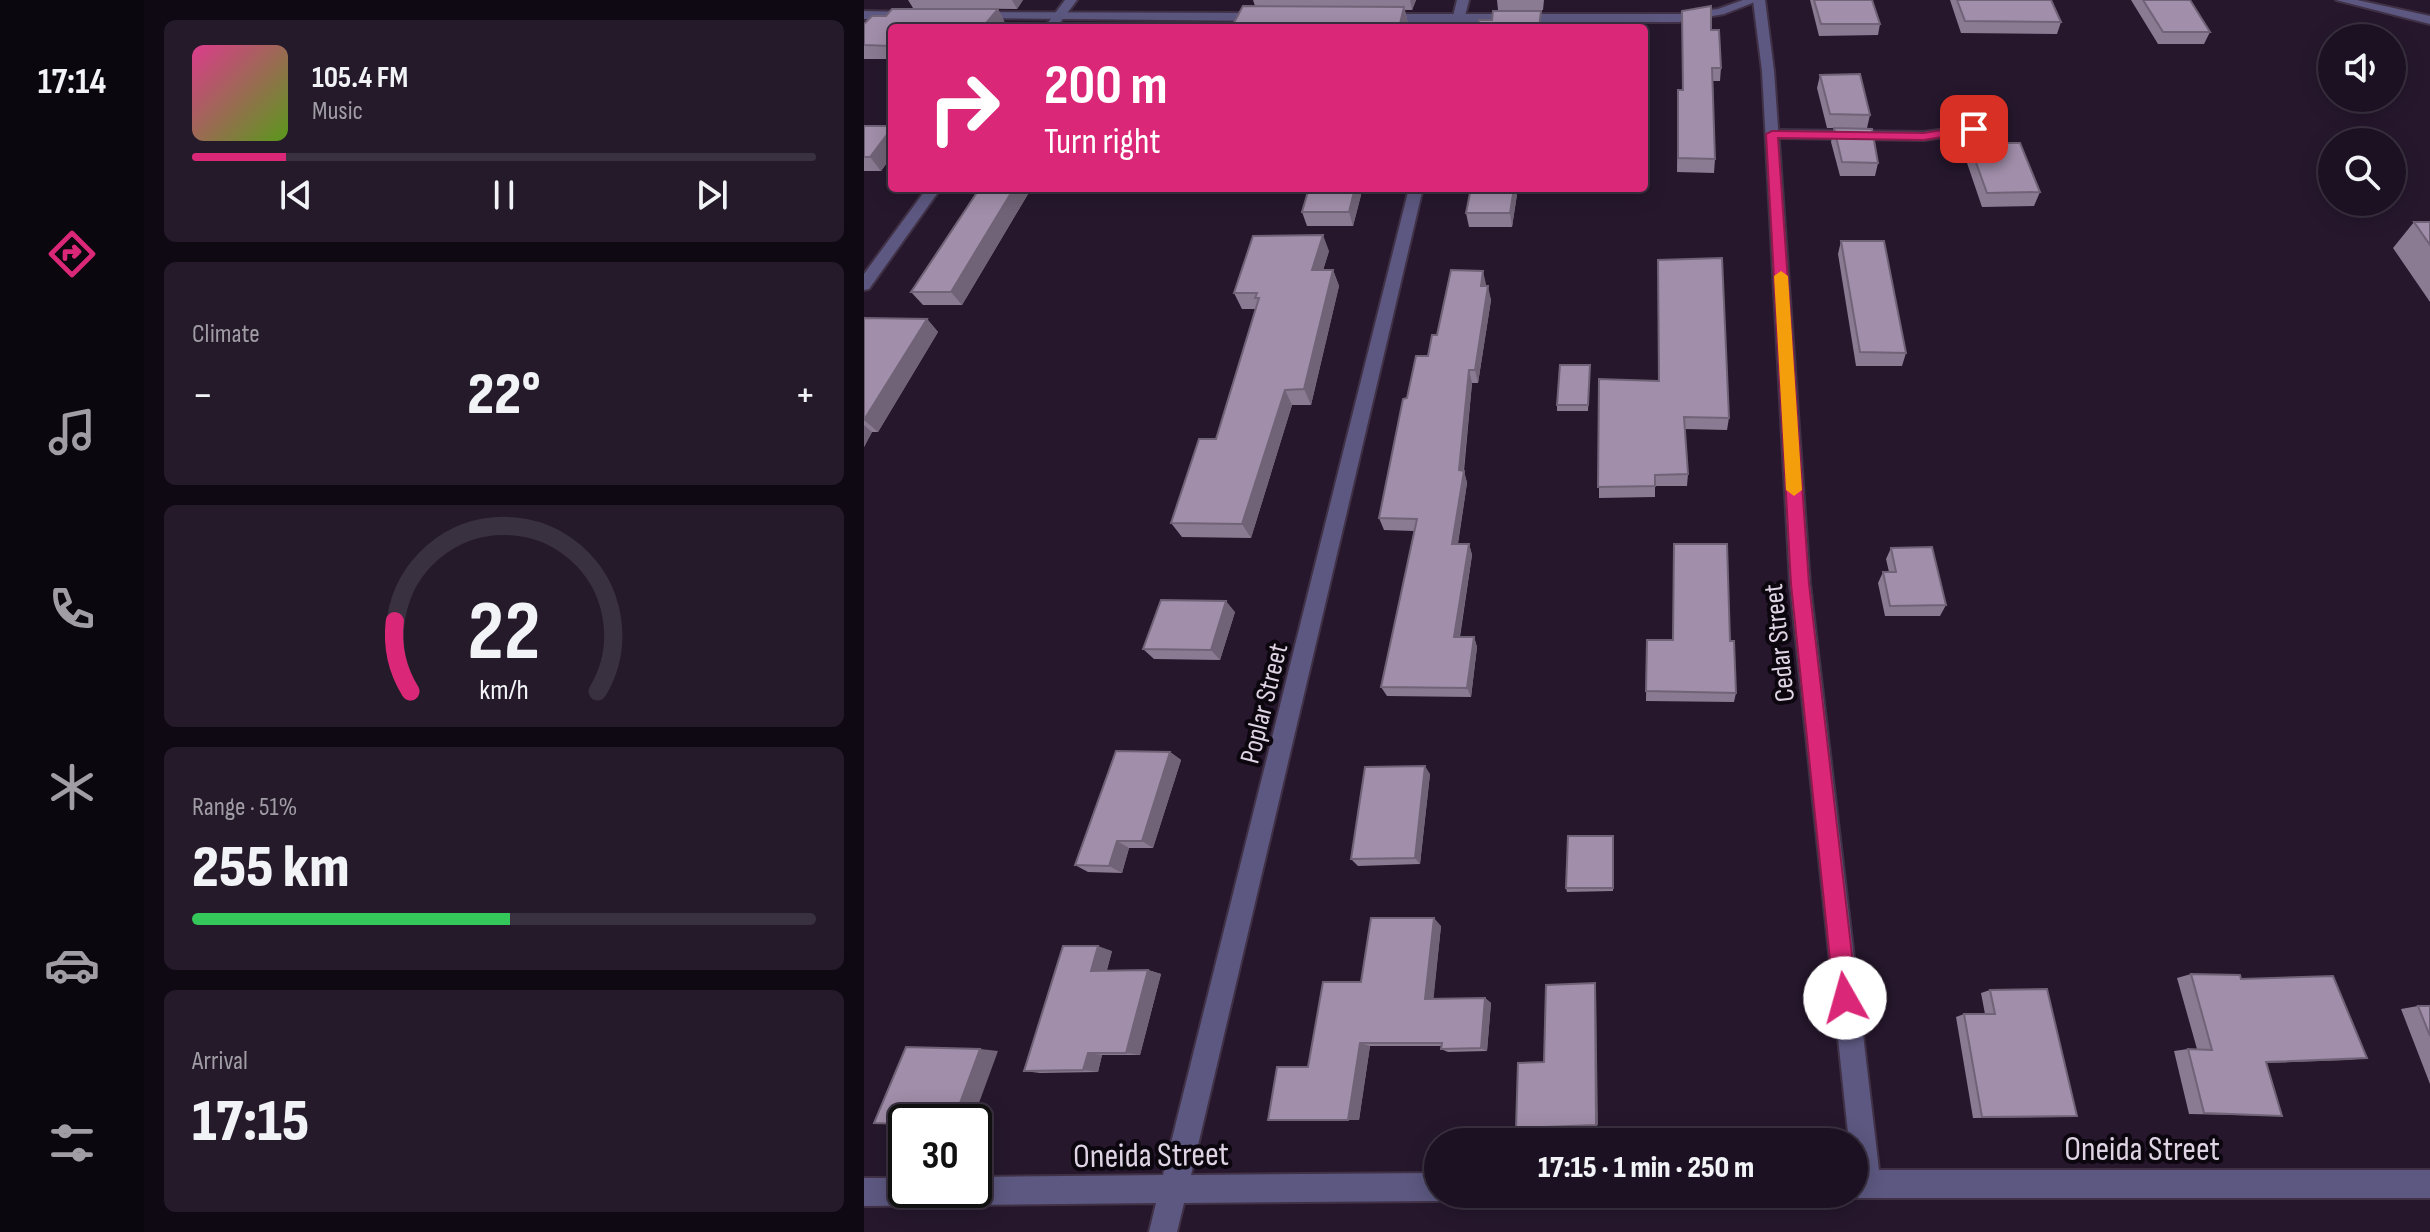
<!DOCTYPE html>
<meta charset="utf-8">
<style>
:root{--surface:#1c1122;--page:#251a2a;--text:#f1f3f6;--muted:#a09da5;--line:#3a3140;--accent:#db2777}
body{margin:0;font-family:"Sofia Sans Condensed",sans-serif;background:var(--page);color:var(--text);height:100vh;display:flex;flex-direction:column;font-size:30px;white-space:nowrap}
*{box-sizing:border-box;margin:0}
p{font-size:26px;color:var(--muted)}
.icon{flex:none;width:44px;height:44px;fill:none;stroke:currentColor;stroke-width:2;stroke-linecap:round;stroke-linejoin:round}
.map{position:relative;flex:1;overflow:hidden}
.panel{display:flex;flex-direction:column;gap:20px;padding:20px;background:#0f0913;width:720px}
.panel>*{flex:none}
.guide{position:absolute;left:24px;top:24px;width:760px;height:168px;border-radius:8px;box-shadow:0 4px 20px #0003,0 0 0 2px var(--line);background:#db2777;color:#fff;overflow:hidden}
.fabs{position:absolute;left:1454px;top:24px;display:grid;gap:16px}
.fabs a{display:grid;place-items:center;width:88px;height:88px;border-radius:50%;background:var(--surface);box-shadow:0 4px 20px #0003,0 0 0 2px var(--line);font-size:40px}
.speed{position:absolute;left:24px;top:1104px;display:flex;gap:16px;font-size:40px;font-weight:700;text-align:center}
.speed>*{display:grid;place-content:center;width:104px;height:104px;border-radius:50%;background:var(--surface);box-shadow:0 4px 20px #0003,0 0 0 2px var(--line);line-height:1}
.speed .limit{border:4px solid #111;border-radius:12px;background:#fff;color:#111}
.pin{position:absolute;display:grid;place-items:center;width:68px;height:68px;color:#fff;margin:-34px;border-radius:16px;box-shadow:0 4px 12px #0006}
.me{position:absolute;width:88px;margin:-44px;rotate:353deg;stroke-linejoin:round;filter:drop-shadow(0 0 6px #0008)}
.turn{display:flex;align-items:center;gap:28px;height:168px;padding:0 24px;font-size:36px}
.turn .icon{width:104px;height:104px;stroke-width:2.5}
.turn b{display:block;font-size:56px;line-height:68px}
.big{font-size:60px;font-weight:800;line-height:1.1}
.panel .tile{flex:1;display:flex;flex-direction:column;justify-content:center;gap:12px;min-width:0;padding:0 28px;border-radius:12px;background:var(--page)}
.panel .dial{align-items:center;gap:0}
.dial svg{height:208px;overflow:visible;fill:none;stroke:var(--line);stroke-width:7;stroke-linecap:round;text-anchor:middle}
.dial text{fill:var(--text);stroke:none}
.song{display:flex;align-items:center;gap:24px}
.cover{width:96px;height:96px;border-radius:12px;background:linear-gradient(135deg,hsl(330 70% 55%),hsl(90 70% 35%))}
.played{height:8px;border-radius:4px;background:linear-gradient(90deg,var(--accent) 15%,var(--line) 15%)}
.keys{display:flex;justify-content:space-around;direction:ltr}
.heat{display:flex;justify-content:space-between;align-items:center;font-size:44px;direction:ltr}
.charge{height:12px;border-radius:6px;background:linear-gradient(90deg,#34c759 51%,var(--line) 0)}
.trip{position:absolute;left:560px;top:1128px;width:444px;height:80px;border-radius:40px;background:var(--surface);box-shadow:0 4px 20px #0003,0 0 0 2px var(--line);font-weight:800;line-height:80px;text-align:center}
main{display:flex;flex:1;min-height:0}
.menu{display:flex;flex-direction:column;width:144px;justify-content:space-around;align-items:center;background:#0b070e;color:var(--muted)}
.menu .icon{width:56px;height:56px}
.menu .selected{color:var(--accent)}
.menu b{font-size:36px;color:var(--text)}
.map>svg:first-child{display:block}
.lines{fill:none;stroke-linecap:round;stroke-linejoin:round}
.service-casing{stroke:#403146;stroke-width:4}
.minor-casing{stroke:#403146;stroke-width:4}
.tertiary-casing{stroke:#403146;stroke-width:4}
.service{fill:#5c5881;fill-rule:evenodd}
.minor{fill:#5c5881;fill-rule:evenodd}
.tertiary{fill:#5c5881;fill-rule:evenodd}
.wall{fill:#8a7a92}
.shaded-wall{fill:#716377}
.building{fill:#a18eaa;stroke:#716377;stroke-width:2}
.route{fill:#db2777;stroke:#8e194d;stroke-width:2}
.slow{fill:#f59e0b}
.labels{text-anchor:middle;stroke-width:8;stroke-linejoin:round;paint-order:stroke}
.street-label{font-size:28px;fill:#ded4e3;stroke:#0c060f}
.near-street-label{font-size:34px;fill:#ded4e3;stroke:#0c060f}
</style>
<main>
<nav class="menu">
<b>17:14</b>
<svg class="icon selected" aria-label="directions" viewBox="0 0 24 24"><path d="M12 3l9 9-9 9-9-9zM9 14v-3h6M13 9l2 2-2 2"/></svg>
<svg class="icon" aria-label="music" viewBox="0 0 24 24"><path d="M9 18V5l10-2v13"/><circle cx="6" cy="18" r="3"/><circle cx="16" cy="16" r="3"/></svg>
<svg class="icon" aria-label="phone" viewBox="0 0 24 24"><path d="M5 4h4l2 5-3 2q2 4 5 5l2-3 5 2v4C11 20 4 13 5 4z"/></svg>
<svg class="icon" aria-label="climate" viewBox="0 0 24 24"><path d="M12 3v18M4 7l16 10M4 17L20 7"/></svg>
<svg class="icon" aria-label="car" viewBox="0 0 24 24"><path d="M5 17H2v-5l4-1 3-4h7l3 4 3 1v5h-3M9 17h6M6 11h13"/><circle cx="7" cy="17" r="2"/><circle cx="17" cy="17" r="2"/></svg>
<svg class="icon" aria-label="filters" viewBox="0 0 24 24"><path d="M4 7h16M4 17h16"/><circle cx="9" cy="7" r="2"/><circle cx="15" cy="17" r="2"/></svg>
</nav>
<section class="panel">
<div class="tile">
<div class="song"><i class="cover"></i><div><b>105.4 FM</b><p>Music</p></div></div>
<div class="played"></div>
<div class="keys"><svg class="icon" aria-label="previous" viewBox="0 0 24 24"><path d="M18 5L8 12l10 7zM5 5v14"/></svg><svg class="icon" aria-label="pause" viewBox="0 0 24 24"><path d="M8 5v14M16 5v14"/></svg><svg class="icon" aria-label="next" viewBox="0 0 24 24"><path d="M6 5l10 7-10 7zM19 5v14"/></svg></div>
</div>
<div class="tile"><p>Climate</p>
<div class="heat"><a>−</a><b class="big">22°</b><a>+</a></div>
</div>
<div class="tile dial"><svg viewBox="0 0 100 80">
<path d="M14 69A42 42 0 1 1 86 69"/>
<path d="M14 69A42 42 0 0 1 8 42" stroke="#db2777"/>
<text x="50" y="56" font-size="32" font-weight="700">22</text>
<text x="50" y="72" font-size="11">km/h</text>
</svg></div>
<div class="tile"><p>Range · 51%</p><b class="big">255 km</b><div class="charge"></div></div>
<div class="tile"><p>Arrival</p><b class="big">17:15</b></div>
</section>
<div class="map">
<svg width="1566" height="1232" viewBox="0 0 1566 1232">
<rect width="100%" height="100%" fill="#26172d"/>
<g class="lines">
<defs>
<path id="service" d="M1110 125 1114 126V132L1060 140 908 138 902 134 908 130 1060 132Z"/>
<path id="minor" d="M201 0H213L192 28H180Z
M593 0H605L598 28H586Z
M889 0H901L910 71 946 584 1015 1170H1566V1198H990L980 1194H990V1142H985L926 584 898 71Z
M63 188H77L5 289 0 290V274Z
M545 188H559L327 1175 574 1173V1194H585L584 1197 574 1201 320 1203 313 1232H285L292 1203 0 1206V1178H42V1190H110V1177L299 1175Z"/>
<path id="tertiary" d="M879 0H896L860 14 815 22H516L510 18 516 14H815L854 9Z
M1472 0H1493L1566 16V24Z
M0 11 48 12 54 16 48 20 0 19Z
M112 12 400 13 406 17 400 21 108 18V14Z"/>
</defs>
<use href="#service" class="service-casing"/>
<use href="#minor" class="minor-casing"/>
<use href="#tertiary" class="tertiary-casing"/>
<use href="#service" class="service"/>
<use href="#minor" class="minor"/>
<use href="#tertiary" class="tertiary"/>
</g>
<path class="wall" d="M44 0H159L153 9 49 8Z
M389 0H552L548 10H541L544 24 543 28H367L391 6Z
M633 0H680L679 10H634Z
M946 0H1008L1016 24 1014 35 955 36Z
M1086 0H1187L1197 22 1193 34 1097 33Z
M1267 0H1326L1346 32 1340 44H1294Z
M134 9 141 23 28 28V59H0V24L22 16Z
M847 30 857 68 856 81H849L851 159 850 173 813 172 814 90H819Z
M956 75 1006 115 1003 128H963L953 88Z
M0 126H28V156L17 171H0Z
M970 128 1014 163 1011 176H976L967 142Z
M1105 143 1176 192 1170 206 1118 207 1101 157Z
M445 188H495L497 195 489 226H443L438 212Z
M654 188 648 227H605L602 213Z
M167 189 98 305H59L47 292Z
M1550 222H1566V302L1529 248Z
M977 241 1042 353 1038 366H992L974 254Z
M465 251 459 270H469L475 286 447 405H428L387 538 318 537 307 523 352 439 392 309H378L370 293Z
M622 284 627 300 614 383H608L600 471 603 483 594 544H605L608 555 596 637H610L613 647 607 697 523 696 517 687 550 531 520 530 515 518 543 398 573 335Z
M0 318 63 319 74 332 14 432H8L0 447Z
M726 365 724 411H693V405Z
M735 379 865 418 863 430 821 429 824 474 823 486H791V497L735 498Z
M1027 548 1082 605 1076 616H1021L1014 583 1019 572H1025L1022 559Z
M371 612 356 660 290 659 279 649Z
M783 640 866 641 872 693 870 702 782 701Z
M306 752 317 760 289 848H265L258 873 224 872 211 865Z
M566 774 556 864 494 866 487 859Z
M749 836V891L703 892 702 888Z
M577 926 569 999 621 998 627 1003 623 1051 584 1052 577 1049V1046H506L495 1120H404L444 1067 497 982Z
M248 951 243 970H284L297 974 276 1055H238L234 1072 176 1073 160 1071Z
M1327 974 1377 979 1503 1058 1484 1060 1402 1063 1418 1116 1325 1114 1310 1051 1324 1049H1333L1313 978Z
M1126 990 1201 1117 1109 1118 1092 1017 1100 1014H1121L1117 993Z
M1554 1006H1566V1084L1537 1009Z"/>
<path class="shaded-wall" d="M148 0H159L153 9Z
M546 0H552L548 10Z
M540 7 544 24 543 28H535Z
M134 9 141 23 137 28H118Z
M28 128V156L17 171 6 157Z
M150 188 167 189 98 305 87 292Z
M491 188H495L497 195 489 226 485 212Z
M650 188H654L648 227 646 213Z
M459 235 465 251 454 287 448 270Z
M469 270 475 286 447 405 440 389Z
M619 271 622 284 619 300 617 286Z
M624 286 627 300 614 383 611 370Z
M63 319 74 332 14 432 0 420Z
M605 370 608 383 599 475 600 471 603 483 592 555 588 544Z
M421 390 428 405 387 538 378 524Z
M0 425 8 432 0 447Z
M605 544 608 555 594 647 590 637Z
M362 601 371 612 356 660 347 650Z
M610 637 613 647 607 697 603 688Z
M306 752 317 760 289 848 278 841Z
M561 766 566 774 556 864 551 858Z
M253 841 265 848 258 873 245 866Z
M570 918 577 926 569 1004 561 999Z
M234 946 248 951 241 975 227 971Z
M284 970 297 974 276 1055 262 1053Z
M731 983 732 987 734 1125H732Z
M621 998 627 1003 623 1051 617 1048Z
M496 1043 506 1046 495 1120H484Z
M116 1049 134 1051 108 1122H89Z
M224 1053 238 1055 234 1072 219 1070Z"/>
<path class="building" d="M950 0H1008L1016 24H957Z
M1093 0H1187L1197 22 1101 21Z
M1279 0H1326L1346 32H1299Z
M379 6 540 7 535 28H367Z
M847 6V30H855L857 68H848L851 159 814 158V90H819L818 11Z
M28 9H134L118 28H28V46L0 45V24L8 16H22Z
M629 11H677L675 28H614L615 20H628Z
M996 74 1006 115 966 114 956 75Z
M0 126H28V128L6 157H0Z
M970 128 1008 129 1014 163 978 162Z
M1105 143H1156L1176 192 1123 193Z
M116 188H150L87 292H47Z
M445 188H491L485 212H438Z
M607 188H650L646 213H602Z
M1550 222H1566V245Z
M459 235 448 270H469L440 389 421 390 378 524 307 523 335 439H352L395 298H391L393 293H370L389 236Z
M977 241H1020L1042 353 996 352Z
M858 258 865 418 820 417 824 474 791 475V486L734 487 735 379 795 381 794 260Z
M587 270 619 271 617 286H624L611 370H605L595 470 600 471 588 544H605L590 637H610L603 688 517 687 553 519 515 518 539 399 543 398 552 356H564L568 335H573Z
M0 318 63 319 0 420Z
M696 365H726L724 405H693Z
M810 544H863L866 641H870L872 693 782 691 783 640H809Z
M1068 547 1082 605 1026 606 1019 572H1032L1027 548Z
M297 600 362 601 347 650 279 649Z
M252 751 306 752 278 841H253L245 866 211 865Z
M561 766 551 858 487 859 501 767Z
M704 836H749V888H702Z
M507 918H570L561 999 621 998 617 1048 577 1049 578 1043H496L484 1120H404L413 1067H444L459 982H497Z
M199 946H234L227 971 284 970 262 1053H224L219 1070 160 1071Z
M1327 974 1376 975 1377 979 1469 976 1503 1058 1402 1062 1418 1116 1340 1113 1324 1049 1348 1050Z
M731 983 732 1125 652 1128 654 1063 680 1062 682 985Z
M1183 989 1213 1116 1118 1117 1100 1014H1131L1126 990Z
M1554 1006H1566V1036Z
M42 1047 116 1049 89 1122H42V1124L10 1123Z"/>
<path class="route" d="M1110 125 1114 126V131L1060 140 914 138 945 584 993 998 989 1006 981 1009 973 1006 970 998 927 584 902 134 908 131 1060 133Z"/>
<path class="slow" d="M917 271 924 276 938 490 930 496 922 490 910 276Z"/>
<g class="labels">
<g class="street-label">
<text transform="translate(914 643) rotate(-96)" y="10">Cedar Street</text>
<text transform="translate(399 703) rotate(-76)" y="10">Poplar Street</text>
</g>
<g class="near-street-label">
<text x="1278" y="1160">Oneida Street</text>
<text transform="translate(287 1154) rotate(-1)" y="12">Oneida Street</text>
</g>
</g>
</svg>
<div class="fabs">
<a><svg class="icon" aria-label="sound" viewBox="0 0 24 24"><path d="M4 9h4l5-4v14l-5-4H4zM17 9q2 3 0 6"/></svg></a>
<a><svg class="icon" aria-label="search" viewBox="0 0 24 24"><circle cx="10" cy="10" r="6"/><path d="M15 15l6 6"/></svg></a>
</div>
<div class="speed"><div class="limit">30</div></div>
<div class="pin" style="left:1110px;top:129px;background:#d93025"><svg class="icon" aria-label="arrive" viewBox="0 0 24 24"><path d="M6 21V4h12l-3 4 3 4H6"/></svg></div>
<svg class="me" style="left:981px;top:998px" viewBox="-20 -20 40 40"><circle r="19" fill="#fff"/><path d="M0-13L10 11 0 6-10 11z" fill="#db2777"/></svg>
<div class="trip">17:15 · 1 min · 250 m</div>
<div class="guide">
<div class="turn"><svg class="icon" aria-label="right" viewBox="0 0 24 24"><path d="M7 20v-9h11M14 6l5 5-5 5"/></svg><div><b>200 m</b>Turn right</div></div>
</div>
</div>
</main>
